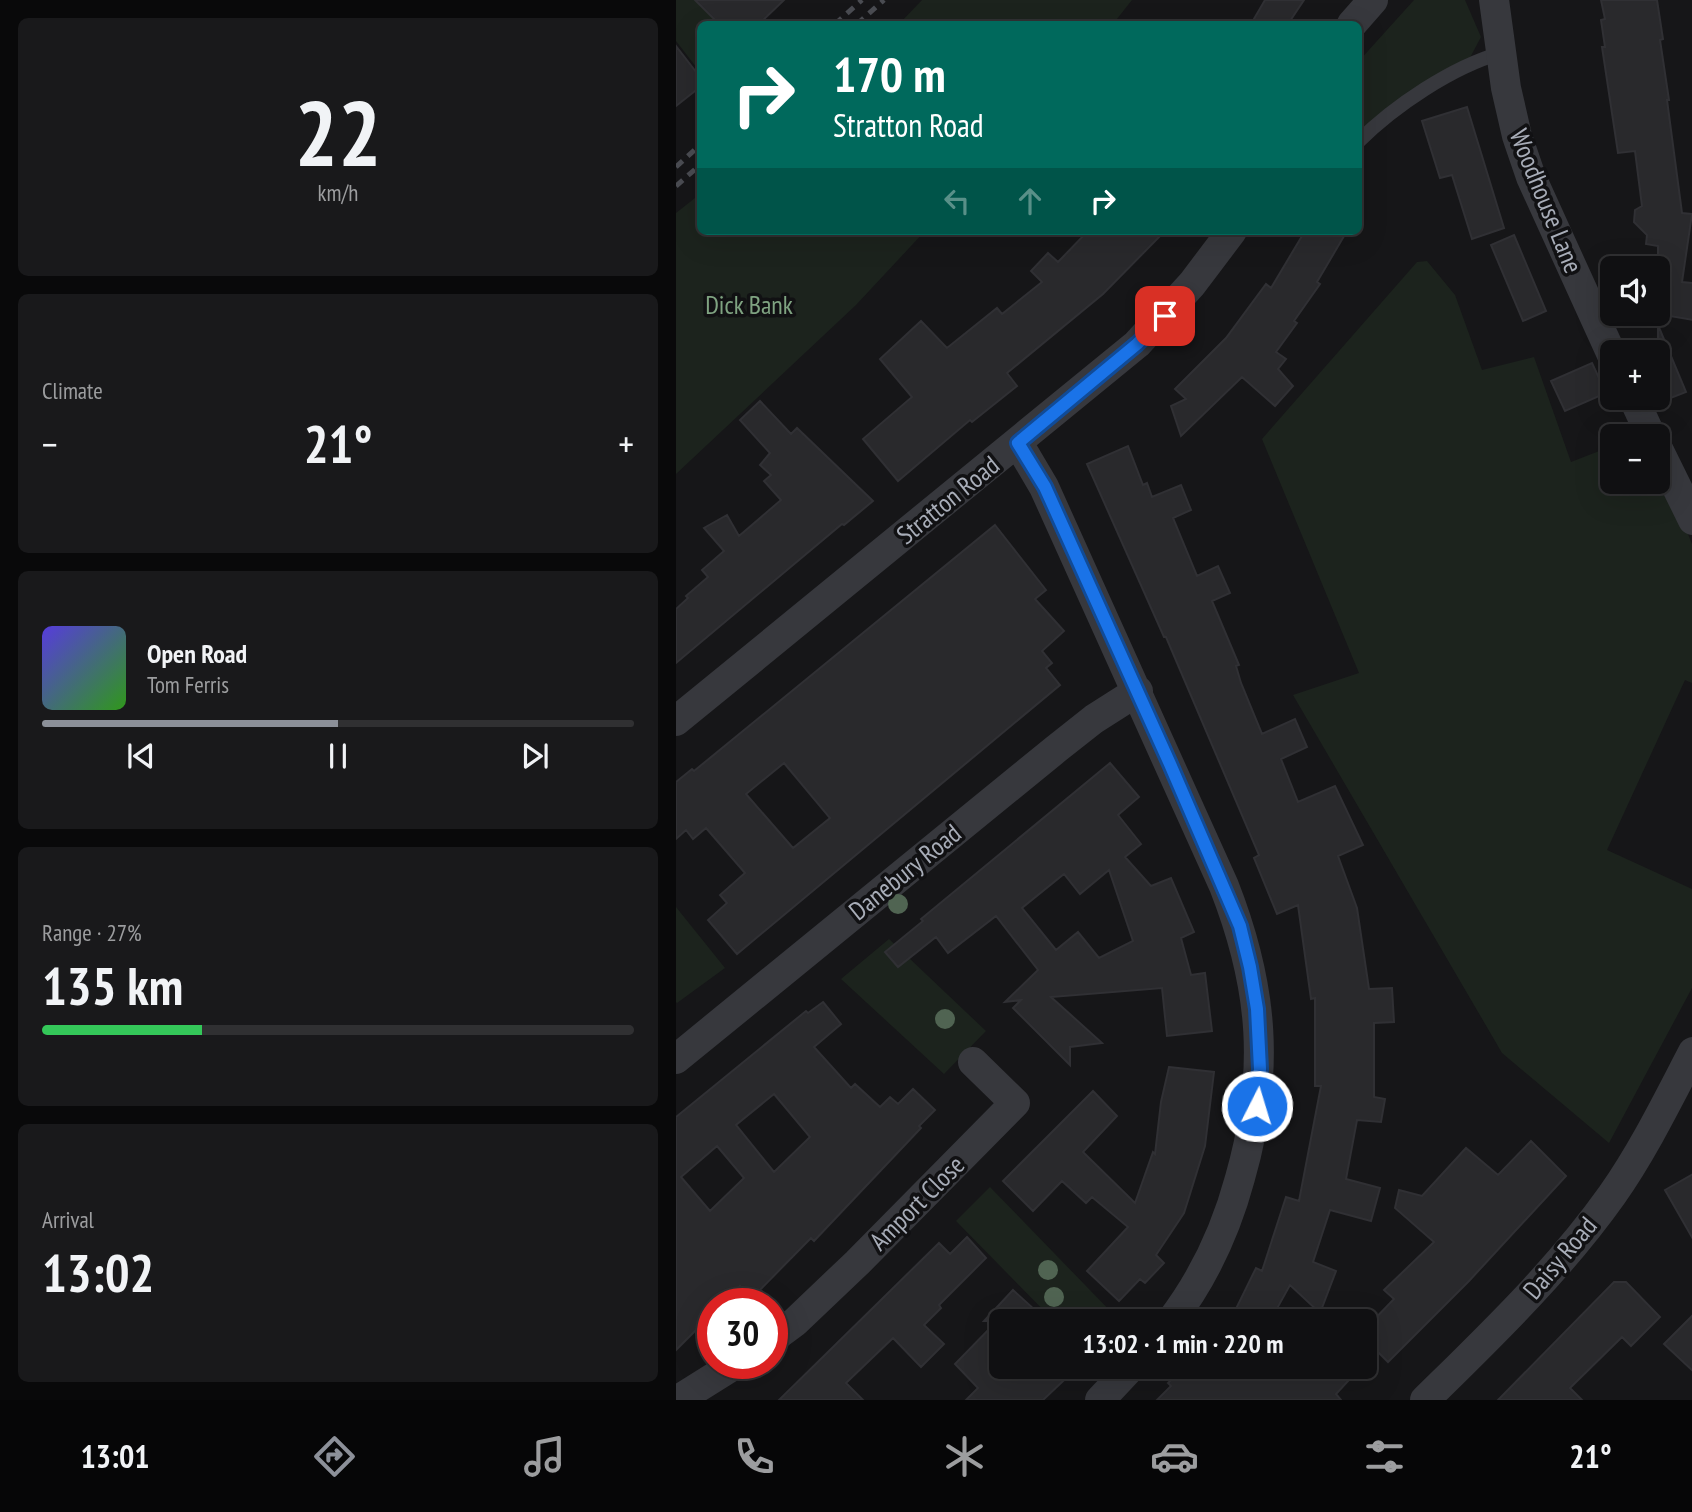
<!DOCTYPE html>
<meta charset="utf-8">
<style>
:root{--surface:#101012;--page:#19191b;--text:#f1f3f6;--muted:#9c9d9f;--line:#303032;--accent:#8c9099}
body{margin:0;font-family:"PT Sans Narrow",sans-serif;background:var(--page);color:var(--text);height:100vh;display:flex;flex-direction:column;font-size:26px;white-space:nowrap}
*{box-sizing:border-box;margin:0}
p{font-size:23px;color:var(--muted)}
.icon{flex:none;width:38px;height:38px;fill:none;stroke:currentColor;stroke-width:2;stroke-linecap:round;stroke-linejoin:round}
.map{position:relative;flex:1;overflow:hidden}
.side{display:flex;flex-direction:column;gap:18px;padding:18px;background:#09090a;width:676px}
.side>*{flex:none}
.banner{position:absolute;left:21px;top:21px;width:665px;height:214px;border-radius:10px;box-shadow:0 7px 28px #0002,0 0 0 2px var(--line);background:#00695c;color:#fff;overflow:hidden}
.fabs{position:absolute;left:924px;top:256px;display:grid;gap:14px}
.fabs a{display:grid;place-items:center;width:70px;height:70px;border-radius:10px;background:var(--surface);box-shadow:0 7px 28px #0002,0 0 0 2px var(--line);font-size:35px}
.speed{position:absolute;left:21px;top:1288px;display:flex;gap:14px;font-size:35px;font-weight:700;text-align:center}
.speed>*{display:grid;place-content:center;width:91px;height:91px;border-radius:50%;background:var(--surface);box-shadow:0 7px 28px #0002,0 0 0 2px var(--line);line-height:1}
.speed .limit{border:10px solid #d22;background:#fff;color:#111}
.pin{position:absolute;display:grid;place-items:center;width:60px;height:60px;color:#fff;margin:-30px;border-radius:14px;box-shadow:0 4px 10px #0006}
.me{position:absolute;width:77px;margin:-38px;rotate:5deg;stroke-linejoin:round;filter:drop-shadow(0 0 5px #0008)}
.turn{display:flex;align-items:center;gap:24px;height:147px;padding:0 21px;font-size:32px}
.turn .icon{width:91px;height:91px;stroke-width:2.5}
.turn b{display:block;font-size:49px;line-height:60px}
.lanes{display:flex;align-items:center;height:66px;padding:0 21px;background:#0003;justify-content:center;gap:35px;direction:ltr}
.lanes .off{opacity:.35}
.big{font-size:52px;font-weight:600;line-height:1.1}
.side .card{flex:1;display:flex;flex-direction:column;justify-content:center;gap:10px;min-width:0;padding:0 24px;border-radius:10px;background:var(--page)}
.side .dial{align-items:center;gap:0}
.dial b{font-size:91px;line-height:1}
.song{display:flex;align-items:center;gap:21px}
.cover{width:84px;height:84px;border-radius:10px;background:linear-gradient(135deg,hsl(250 70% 55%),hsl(110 70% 35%))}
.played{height:7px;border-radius:4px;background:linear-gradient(90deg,var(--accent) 50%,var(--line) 50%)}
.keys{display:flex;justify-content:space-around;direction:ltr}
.heat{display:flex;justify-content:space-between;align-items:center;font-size:38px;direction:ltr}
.charge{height:10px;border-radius:5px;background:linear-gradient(90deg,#34c759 27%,var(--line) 0)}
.trip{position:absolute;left:313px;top:1309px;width:388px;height:70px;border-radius:10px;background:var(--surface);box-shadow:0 7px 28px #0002,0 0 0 2px var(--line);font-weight:600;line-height:70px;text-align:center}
.menu{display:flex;height:112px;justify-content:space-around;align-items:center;background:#060607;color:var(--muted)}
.menu .icon{width:49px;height:49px}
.menu .active{color:var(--accent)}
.menu b{font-size:32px;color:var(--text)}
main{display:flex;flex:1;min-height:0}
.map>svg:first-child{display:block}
.green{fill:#1c231d}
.building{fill:#29292c;stroke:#303034;stroke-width:2;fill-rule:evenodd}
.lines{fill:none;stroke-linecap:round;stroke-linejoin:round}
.service{stroke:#37383d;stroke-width:14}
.minor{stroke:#37383d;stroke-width:30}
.rail{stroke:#4a4c52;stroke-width:5;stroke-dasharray:9 7;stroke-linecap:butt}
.tree{fill:#506452}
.route-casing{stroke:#114b97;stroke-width:18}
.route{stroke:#1a73e8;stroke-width:12}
.labels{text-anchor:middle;stroke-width:7;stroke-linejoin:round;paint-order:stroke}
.street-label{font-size:26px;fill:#a8adb8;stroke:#111113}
.park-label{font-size:26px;fill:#7fa381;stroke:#111113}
</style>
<main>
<section class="side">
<div class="card dial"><b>22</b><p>km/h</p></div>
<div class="card"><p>Climate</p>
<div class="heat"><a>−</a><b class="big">21°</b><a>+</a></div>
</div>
<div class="card">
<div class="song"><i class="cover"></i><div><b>Open Road</b><p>Tom Ferris</p></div></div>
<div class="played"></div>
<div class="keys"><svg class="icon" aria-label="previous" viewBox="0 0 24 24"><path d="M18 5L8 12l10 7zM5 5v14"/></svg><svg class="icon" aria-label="pause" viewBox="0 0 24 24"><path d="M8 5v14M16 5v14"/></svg><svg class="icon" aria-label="next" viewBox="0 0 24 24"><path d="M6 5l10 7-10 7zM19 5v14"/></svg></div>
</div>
<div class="card"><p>Range · 27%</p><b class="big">135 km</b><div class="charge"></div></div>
<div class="card"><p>Arrival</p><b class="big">13:02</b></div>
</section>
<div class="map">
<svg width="1017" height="1400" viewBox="0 0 1017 1400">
<rect width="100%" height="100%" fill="#161618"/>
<path class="green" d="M0 0H19L43 24H24V72L0 41Z
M246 0H456L437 24H223Z
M738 0H789L805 37 788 69 683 142 682 62Z
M24 194V231H249L180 305 0 474V213Z
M751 261 779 295 806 370 858 357 895 462 936 446V481H982V460L1016 544V683L1009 680 931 850 1016 889V988L933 1143 826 1053 617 695 683 673 586 439 741 262Z
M0 907 49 968 1 1003 0 1002Z
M213 939 310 1031 268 1074 165 979Z
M314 1187 443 1320V1321H378L280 1221Z"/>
<path class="building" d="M19 0H108L83 24H43Z
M589 0H628L612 24H575Z
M925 0H981L987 39 984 40 993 100H991L1006 213 1016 214 1006 282 1017 283V320L982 314V246L970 244 971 235 958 222 959 210 966 206 959 151 942 153 926 47H929L925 20 929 19Z
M0 46 24 77V87L0 106Z
M791 107 828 228 796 239 776 175 764 178 746 121Z
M412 231H489L427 294 331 373 341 386 296 422 294 420 222 481 187 439 236 397 204 359 245 321 271 348 321 308 326 314 366 282 355 271 372 253 382 262Z
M629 231H671L641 282 644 284 618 321 621 323 600 352 610 359 602 369 617 386 599 406 566 377 505 436 495 406 510 399 499 389 550 338 590 284 595 288Z
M838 235 870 311 847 321 815 245Z
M982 325 1010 392 987 401 982 388Z
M916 363 930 393 889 411 875 381Z
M84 401 115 434 121 428 197 501 168 525 166 524 0 663V609L12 598 10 596 32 577 26 570 48 551 28 528 51 515 63 536 105 500 88 481 95 475 84 465 94 453 64 420Z
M452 446 467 485 471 483 476 497 505 485 515 510 497 518 521 576 542 566 554 593 536 601 563 665 560 666 565 683 586 734 619 719 631 747 605 759 622 802 659 786 687 845 662 856 681 908 693 989 716 988 718 1022 698 1023V1097L709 1099 705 1122 681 1120 670 1179 704 1188 695 1221 654 1210 637 1262 660 1271 644 1313 614 1285 594 1321H554L580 1268 586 1271 610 1197 623 1201 645 1086H639V998L635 999 622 905 601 914 578 858 583 855 490 637H488L411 464Z
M319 525 370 590 359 599 388 631 366 651 376 663 370 668 384 685 61 954 32 920 51 903 44 895 69 873 30 828 17 839 10 830 0 839V782L16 769 18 771ZM108 763 154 818 117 848 70 794Z
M434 763 463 797 442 815 465 844 449 857 475 886 495 878 518 932 505 938 515 975 529 973 536 1031 491 1036 486 988 375 997 426 1043 394 1047V1065L337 1008 345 1000 329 1002 362 970 320 916 272 953 260 937 222 967 209 952 247 921 245 919ZM433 870 457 941 423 958 402 932 380 950 346 908 388 874 404 894Z
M147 1002 165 1024 138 1047 175 1088 179 1084 204 1107 214 1097 222 1104 237 1089 259 1110 243 1126 245 1128 138 1241 135 1238 76 1298 64 1286 46 1304H37V1313L0 1350V1117L130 1011 132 1013ZM98 1094 134 1137 98 1172 60 1125ZM41 1146 68 1178 34 1211 5 1177Z
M493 1067 538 1072 529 1146 508 1213 480 1255 488 1263 469 1283 464 1279 443 1301 411 1271 452 1227 416 1197 410 1203 386 1181 357 1211 327 1181 417 1091 441 1116 407 1152 459 1203 477 1152 479 1154 485 1102Z
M855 1141 890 1176 793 1281 712 1362 690 1340V1328L718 1299 708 1290 758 1242 719 1208 723 1190 746 1196 790 1148 822 1175Z
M1017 1174V1239L989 1190Z
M291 1237 310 1258 263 1305 265 1308 248 1325 268 1344 245 1367 217 1338 170 1383 187 1400H103L263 1243 274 1254Z
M938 1282H950L984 1317 955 1346 946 1337 894 1388 906 1400H822Z
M337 1290 371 1321H326V1367H402L367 1400H290L302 1388 279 1364 321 1321H308Z
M1017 1315V1371L988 1344Z
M508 1367H632L644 1379 655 1367H685L660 1394 665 1400H481L495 1386 492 1383Z"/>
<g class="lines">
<path class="service" d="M682 142C718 106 776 67 825 53"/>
<path class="minor" d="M818 0 830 88 841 136 855 177 936 355
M676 24 697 0
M957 397 975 436
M342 443 368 487 548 886C588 988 594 1073 564 1178 550 1230 527 1279 495 1321
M982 449 1017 520
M0 721 461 344 516 284 556 231
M0 1059 380 749 418 719 462 691
M96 1339 119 1322 181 1263 339 1103 297 1062
M2 1400 61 1363
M424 1400 455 1367
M749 1400C815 1335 882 1271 936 1195 967 1151 992 1100 1017 1052"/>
<path class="rail" d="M159 24 186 0
M181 24 208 0
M0 167 24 145
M0 186 24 165"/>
</g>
<g class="tree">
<circle cx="222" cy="904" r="10"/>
<circle cx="269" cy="1019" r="10"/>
<circle cx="372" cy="1270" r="10"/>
<circle cx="378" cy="1297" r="10"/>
</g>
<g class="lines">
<defs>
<path id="route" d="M489 316 461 344 342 443 369 487 494 764 564 926 574 967 581 1009 584 1069 581 1106"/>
</defs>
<use href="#route" class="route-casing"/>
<use href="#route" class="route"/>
</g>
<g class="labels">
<g class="street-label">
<text transform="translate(870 201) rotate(68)" y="9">Woodhouse Lane</text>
<text transform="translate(272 500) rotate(-39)" y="9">Stratton Road</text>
<text transform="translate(229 872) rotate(-39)" y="9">Danebury Road</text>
<text transform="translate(241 1203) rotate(-45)" y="9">Amport Close</text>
<text transform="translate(884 1258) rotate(-50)" y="9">Daisy Road</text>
</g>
<g class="park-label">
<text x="73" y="314">Dick Bank</text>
</g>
</g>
</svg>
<div class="fabs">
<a><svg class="icon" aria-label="sound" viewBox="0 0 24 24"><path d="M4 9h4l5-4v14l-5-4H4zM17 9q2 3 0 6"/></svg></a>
<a>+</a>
<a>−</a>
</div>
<div class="speed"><div class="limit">30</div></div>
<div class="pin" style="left:489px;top:316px;background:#d93025"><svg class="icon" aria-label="arrive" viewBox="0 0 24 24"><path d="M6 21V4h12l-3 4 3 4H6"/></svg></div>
<svg class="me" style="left:581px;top:1106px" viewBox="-20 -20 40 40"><circle r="17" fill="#1a73e8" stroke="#fff" stroke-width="3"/><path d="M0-11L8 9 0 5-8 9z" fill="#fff"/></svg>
<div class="trip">13:02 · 1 min · 220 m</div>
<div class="banner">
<div class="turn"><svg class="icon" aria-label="right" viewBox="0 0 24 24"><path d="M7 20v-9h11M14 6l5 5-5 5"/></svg><div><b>170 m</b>Stratton Road</div></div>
<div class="lanes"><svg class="icon off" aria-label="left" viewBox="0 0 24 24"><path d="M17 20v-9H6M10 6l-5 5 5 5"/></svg><svg class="icon off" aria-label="ahead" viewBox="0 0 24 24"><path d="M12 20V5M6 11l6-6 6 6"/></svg><svg class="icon" aria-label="right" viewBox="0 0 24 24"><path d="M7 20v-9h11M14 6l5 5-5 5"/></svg></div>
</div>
</div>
</main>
<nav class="menu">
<b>13:01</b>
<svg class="icon active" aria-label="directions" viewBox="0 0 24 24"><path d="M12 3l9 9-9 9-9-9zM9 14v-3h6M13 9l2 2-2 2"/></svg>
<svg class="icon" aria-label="music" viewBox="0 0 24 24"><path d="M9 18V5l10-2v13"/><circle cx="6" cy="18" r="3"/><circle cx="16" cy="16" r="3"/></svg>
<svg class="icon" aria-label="phone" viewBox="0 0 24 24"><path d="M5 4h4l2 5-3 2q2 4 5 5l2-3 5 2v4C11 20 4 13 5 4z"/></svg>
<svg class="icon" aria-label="climate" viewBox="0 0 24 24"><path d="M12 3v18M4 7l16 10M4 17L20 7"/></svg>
<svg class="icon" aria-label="car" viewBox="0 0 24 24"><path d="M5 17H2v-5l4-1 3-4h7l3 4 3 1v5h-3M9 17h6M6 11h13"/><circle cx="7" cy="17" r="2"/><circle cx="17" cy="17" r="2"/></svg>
<svg class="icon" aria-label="filters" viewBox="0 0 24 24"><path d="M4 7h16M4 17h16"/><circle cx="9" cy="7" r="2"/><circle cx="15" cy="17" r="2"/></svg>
<b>21°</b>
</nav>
